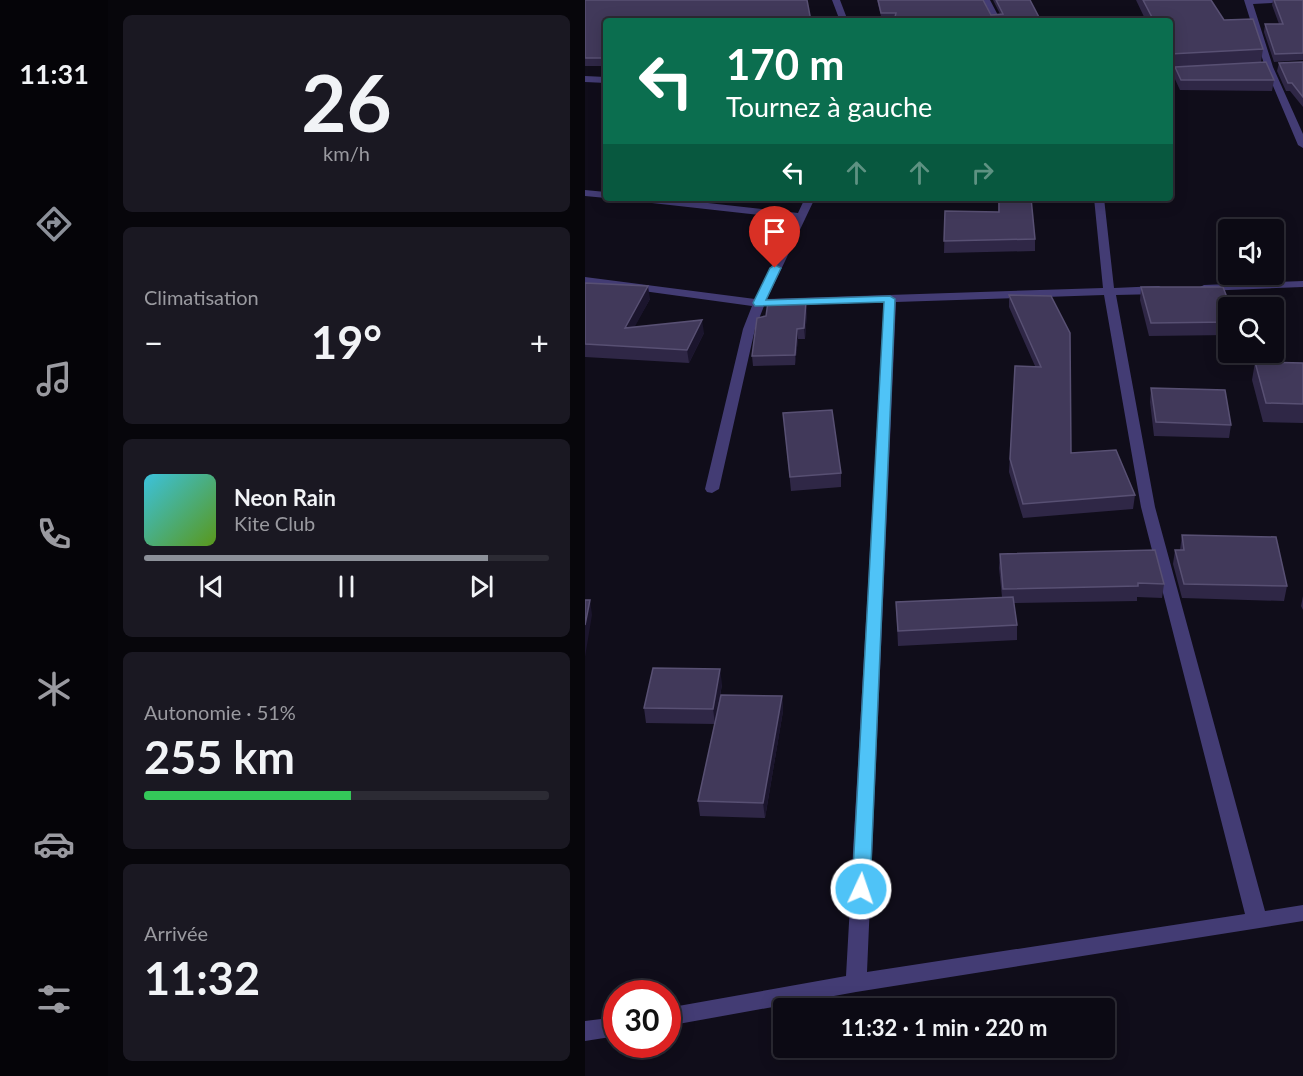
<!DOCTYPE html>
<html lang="fr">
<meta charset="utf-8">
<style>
:root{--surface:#0c0a14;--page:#1a1822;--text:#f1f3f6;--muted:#9a9aa0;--line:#2c2b34;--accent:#8c9099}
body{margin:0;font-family:Lato,sans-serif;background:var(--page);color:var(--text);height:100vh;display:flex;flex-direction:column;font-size:22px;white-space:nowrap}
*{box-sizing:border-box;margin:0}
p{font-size:20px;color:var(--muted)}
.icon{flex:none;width:33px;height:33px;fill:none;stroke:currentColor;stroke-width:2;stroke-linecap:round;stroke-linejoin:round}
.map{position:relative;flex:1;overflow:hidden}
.sheet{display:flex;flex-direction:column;gap:15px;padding:15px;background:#07060b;width:477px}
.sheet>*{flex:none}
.banner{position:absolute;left:18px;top:18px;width:570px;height:183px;border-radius:6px;box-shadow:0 3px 15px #0003,0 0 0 2px var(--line);background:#0b6e4f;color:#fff;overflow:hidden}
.tools{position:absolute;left:633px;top:219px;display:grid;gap:12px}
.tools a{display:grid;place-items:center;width:66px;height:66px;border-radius:6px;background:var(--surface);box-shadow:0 3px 15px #0003,0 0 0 2px var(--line);font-size:30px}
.speed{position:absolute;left:18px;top:980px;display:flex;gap:12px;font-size:30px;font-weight:700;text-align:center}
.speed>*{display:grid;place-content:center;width:78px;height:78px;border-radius:50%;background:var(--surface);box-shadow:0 3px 15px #0003,0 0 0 2px var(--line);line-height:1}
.speed .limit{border:9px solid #d22;background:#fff;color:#111}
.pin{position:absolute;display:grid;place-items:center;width:51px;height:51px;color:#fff;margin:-62px -26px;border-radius:50% 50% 50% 0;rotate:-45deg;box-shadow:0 0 6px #0007}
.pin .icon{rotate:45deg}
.me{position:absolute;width:66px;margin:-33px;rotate:3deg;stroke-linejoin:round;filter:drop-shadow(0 0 4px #0008)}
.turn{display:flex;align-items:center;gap:21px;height:126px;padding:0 24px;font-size:27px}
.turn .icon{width:78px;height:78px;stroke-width:2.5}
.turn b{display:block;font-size:42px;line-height:51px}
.lanes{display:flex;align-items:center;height:57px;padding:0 24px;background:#0003;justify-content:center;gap:30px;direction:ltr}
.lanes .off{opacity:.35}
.big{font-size:45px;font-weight:700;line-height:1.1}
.sheet .widget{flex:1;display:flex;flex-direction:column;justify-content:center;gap:9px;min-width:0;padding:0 21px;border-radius:9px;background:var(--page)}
.sheet .dial{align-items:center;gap:0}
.dial b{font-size:78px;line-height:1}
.song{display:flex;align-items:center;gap:18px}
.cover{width:72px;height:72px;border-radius:9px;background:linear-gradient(135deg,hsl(190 70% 55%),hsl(90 70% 35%))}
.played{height:6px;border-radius:3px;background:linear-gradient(90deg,var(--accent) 85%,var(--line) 85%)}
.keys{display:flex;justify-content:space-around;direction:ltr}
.heat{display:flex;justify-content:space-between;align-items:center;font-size:33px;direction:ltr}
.charge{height:9px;border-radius:4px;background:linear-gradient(90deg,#34c759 51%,var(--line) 0)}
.trip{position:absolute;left:188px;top:998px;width:342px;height:60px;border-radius:6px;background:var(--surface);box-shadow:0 3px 15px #0003,0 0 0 2px var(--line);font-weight:700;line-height:60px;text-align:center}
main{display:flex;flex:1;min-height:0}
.tab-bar{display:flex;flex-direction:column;width:108px;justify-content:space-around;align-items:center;background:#050408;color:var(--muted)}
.tab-bar .icon{width:42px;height:42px}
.tab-bar .active{color:var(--accent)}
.tab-bar b{font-size:27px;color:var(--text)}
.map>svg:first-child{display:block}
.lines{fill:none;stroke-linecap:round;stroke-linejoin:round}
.minor{fill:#433c74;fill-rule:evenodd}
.wall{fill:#2f2746}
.shaded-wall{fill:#1b152d}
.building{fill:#41395a;stroke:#585073;stroke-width:1.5}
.route{fill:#4fc3f7;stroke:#337fa1;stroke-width:1.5}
</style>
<main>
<nav class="tab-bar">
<b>11:31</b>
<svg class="icon active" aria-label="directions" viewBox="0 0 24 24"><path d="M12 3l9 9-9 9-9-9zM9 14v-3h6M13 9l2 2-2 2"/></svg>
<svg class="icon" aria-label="music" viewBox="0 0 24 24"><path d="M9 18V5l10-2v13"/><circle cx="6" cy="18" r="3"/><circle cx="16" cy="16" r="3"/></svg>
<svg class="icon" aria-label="phone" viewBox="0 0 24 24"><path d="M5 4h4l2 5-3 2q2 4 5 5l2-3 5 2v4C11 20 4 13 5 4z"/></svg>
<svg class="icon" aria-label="climate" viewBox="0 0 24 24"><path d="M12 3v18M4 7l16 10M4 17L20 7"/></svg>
<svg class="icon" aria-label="car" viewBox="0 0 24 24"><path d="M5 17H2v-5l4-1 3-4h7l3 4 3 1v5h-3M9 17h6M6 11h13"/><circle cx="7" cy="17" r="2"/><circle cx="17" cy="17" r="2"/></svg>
<svg class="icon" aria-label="filters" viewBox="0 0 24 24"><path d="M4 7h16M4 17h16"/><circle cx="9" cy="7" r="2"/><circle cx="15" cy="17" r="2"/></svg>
</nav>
<section class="sheet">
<div class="widget dial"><b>26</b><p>km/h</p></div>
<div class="widget"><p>Climatisation</p>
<div class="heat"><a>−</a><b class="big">19°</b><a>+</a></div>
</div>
<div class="widget">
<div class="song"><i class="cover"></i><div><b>Neon Rain</b><p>Kite Club</p></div></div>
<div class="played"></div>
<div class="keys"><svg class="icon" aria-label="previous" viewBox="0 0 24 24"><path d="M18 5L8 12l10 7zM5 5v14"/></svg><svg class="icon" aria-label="pause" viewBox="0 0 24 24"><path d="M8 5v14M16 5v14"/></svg><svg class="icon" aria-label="next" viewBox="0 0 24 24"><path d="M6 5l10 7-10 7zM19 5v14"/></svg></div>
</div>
<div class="widget"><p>Autonomie · 51%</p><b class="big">255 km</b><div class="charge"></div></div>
<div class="widget"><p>Arrivée</p><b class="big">11:32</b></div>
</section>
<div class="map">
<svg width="718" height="1076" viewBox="0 0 718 1076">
<rect width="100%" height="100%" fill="#100d1a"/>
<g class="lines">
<path class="minor" d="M247 0H255L263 21H255Z
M397 0H405L416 21H408Z
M659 0H707L703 2 668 4 688 67 718 134V148L713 145 680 67Z
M585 69 610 68 614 71 610 74 585 75Z
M0 76 21 77V83L0 82Z
M0 190 21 192V198L0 196Z
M44 198H78L213 213 220 198H230L182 299 518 288 509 198H519L529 288 574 286 580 290 574 294 531 295 570 507 680 911 718 905V921L271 992 82 1026V1008L261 976 299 302 179 306 170 329 134 489 127 493 122 492 120 489 158 329 167 306 0 283V277L170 299 210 219 49 201ZM519 295 556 507 660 914 282 972 311 302Z
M718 281V287L619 291 613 288 619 285Z
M32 1017V1036L0 1041V1021Z"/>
</g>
<path class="wall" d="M0 0 21 21V67L18 66H0Z
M292 0H398L406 15 415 14 408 0H445L456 21 297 20Z
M551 0H626L639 20 678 49 676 62 689 80 687 91 595 90 589 77 590 67H585V21H561Z
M688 0H718V60L689 62 679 32 680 24H694L687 5Z
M718 62V107L705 91H701L692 71 694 63Z
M413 198H446L450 239V251L359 253 360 211 413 212Z
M0 283 65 299 49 327 119 333 104 363 0 357Z
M556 287 644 308V335L564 336 555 300Z
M424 295 466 296 486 453 550 495 548 509 438 518 424 472 430 366H450L424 307Z
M222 311 220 339H213L210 365 168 366 167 356Z
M670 362 718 363V423L678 422 667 380Z
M566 388 646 425 644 438 569 436 565 402Z
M198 413 256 473V487L206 491Z
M597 535 702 586 699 601 597 598 588 564 590 550H595Z
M415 554 579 584 577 598 552 597V601L429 603 432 625V640L313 646 311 602 417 597 414 568Z
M718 596V610L716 606Z
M137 684 133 710 197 696 198 711 180 818 115 816 113 801 130 724 61 723 59 708Z"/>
<path class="shaded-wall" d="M63 286 65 299 42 341 40 328Z
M221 301 222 311 220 339 219 328Z
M117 320 119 333 104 363 102 350Z
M212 329 213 339 210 365V355Z
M5 600 7 615 0 657V625Z
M135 669 137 684 130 724 128 709Z
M197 696 198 711 180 818 178 803Z"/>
<path class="building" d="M0 0H222L226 21H21V60L16 58H0Z
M293 0H398L406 15 418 14 411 0H445L456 21H309L311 13H296Z
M558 0H626L639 20 668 19 678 49 585 54V21H569Z
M689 0H718V53L690 54 680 24H698Z
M681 62 689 80H596L590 67Z
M718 62V97L707 83H703L694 63Z
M414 198H446L450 239 359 241 360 211 414 212Z
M0 283 63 286 40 328 117 320 102 350 0 344Z
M556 287H638L646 308H644V322L566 323Z
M424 295 466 296 485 333 486 453 531 450 550 495 438 504 425 459 430 366 456 367Z
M221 301 219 328 212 329 210 355 167 356 172 318 181 316 183 302Z
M670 362 718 363V404L681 403Z
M566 388 640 390 646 425 571 422Z
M247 410 256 473 205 477 198 413Z
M597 535 691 537 702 586 599 584 590 550H599Z
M570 550 579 584 553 583V586L418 589 415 554Z
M428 597 432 625 313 631 311 602Z
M0 600H5L0 625Z
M68 668 135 669 128 709 59 708Z
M136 695 197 696 178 803 113 801Z"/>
<path class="route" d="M190 265 196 268 181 300 305 296 310 299 285 889 282 894 276 896 269 894 267 889 299 302 170 306 168 303 185 268Z"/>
</svg>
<div class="tools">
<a><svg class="icon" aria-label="sound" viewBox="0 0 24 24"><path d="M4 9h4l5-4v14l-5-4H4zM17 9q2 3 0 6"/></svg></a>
<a><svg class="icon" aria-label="search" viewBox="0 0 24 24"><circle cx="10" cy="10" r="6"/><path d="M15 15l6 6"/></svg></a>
</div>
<div class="speed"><div class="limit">30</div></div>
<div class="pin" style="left:190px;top:268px;background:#d93025"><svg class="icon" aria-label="arrive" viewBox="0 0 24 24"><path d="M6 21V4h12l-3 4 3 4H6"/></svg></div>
<svg class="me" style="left:276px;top:889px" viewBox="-20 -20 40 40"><circle r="17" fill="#4fc3f7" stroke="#fff" stroke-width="3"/><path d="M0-11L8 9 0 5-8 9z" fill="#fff"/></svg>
<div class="trip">11:32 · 1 min · 220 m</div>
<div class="banner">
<div class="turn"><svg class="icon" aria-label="left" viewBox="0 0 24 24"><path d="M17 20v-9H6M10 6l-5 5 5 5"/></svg><div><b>170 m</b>Tournez à gauche</div></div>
<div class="lanes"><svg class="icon" aria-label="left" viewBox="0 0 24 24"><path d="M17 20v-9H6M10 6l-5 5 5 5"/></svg><svg class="icon off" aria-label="ahead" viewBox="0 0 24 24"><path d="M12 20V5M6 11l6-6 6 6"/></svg><svg class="icon off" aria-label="ahead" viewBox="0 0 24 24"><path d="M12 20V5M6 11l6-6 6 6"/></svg><svg class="icon off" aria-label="right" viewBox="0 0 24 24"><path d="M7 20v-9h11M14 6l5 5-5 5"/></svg></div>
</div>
</div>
</main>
